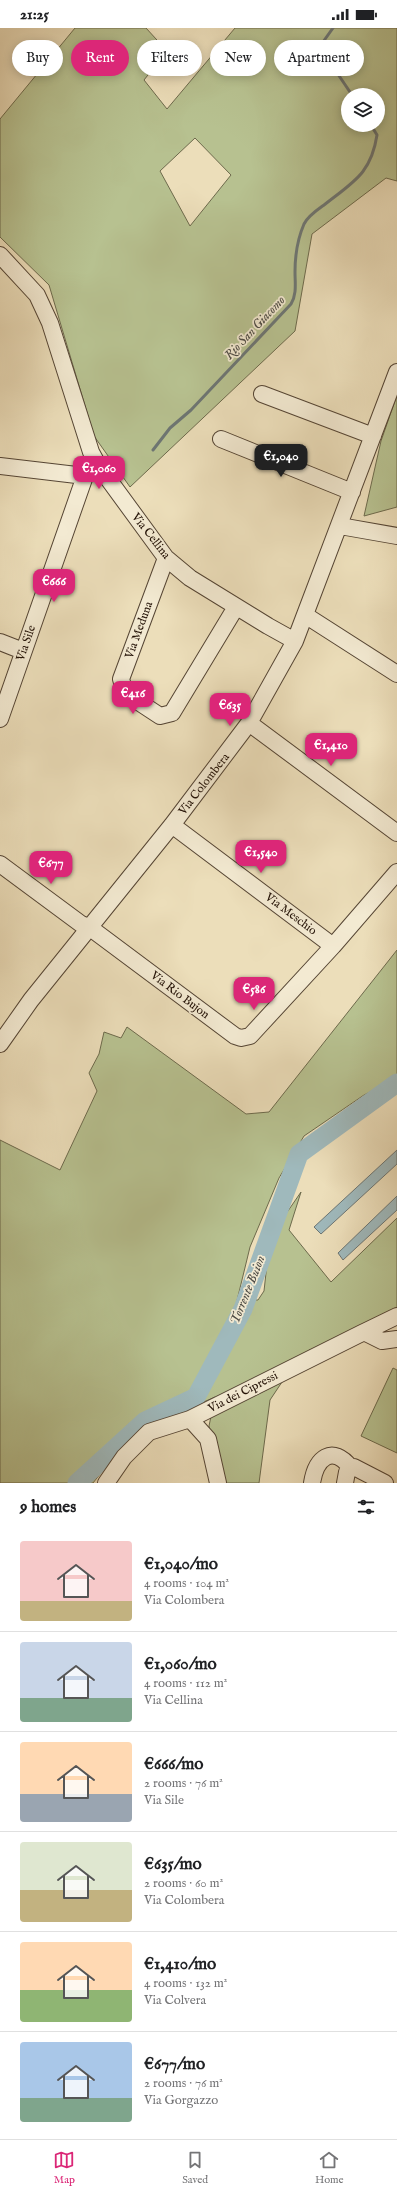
<!DOCTYPE html>
<meta charset="utf-8">
<style>
:root{--surface:#fff;--page:#f2f2f2;--text:#202124;--muted:#757577;--line:#e0e0e0;--accent:#db2777}
body{margin:0;font-family:"IM FELL English",serif;background:var(--page);color:var(--text);height:100vh;display:flex;flex-direction:column;font-size:15px;white-space:nowrap}
*{box-sizing:border-box;margin:0}
p{font-size:13px;color:var(--muted)}
.icon{flex:none;width:22px;height:22px;fill:none;stroke:currentColor;stroke-width:2;stroke-linecap:round;stroke-linejoin:round}
.map{position:relative;height:1455px;overflow:hidden}
.details{display:flex;flex-direction:column;background:var(--surface);flex:1}
.details>*{flex:none}
.guide{position:absolute;left:12px;top:12px;width:373px;height:36px;display:flex;gap:8px}
.buttons{position:absolute;left:341px;top:60px;display:grid;gap:8px}
.buttons a{display:grid;place-items:center;width:44px;height:44px;border-radius:50%;background:var(--surface);box-shadow:0 2px 10px #0003;font-size:20px}
.price{position:absolute;translate:-50% -34px;padding:0 9px;border-radius:8px;background:var(--accent);color:#fff;font-size:13px;line-height:26px;filter:drop-shadow(0 1px 2px #0008)}
.price::after{content:'';position:absolute;left:50%;top:24px;width:12px;height:9px;margin-left:-6px;background:inherit;clip-path:polygon(0 0,100% 0,50% 100%)}
.price.on{background:#222;color:#fff}
ul{padding:0;list-style:none}
li{display:flex;align-items:center;gap:12px;height:100px;padding:0 20px}
li+li{border-top:1px solid var(--line)}
li span{display:grid;place-items:center;flex:none;width:112px;height:80px;border-radius:4px;color:#555}
li>.icon{margin-inline-start:auto}
span .icon{width:48px;height:48px;fill:#fffc;stroke-width:1}
li b{font-size:17px}
h2{display:flex;justify-content:space-between;align-items:center;height:48px;padding:0 20px;font-size:17px}
.pill{padding:0 14px;border-radius:18px;background:var(--surface);box-shadow:0 2px 10px #0003;font-size:14px;line-height:36px}
.pill.on{background:var(--accent);color:#fff}
.status{display:flex;justify-content:space-between;align-items:center;height:28px;padding:0 20px;background:var(--surface);direction:ltr}
.status svg{height:11px;fill:currentColor}
.dock{display:flex;justify-content:space-around;align-items:center;height:56px;border-top:1px solid var(--line);background:var(--surface);font-size:11px;color:var(--muted)}
.dock a{display:grid;justify-items:center;gap:2px}
.dock .on{color:var(--accent)}
.map>svg:first-child{display:block}
.green{fill:#b7c190;stroke:#6d6a4c;fill-rule:evenodd}
.water{fill:#9fb9bc;stroke:#6d7674}
.lines{fill:none;stroke-linecap:round;stroke-linejoin:round}
.stream{stroke:#6d7674;stroke-width:3}
.river{stroke:#9fb9bc;stroke-width:19}
.minor-casing{stroke:#554534;stroke-width:18}
.minor{stroke:#f3ead2;stroke-width:16}
.labels{text-anchor:middle;dominant-baseline:central;stroke-width:3.5;stroke-linejoin:round;paint-order:stroke}
.street-label{font-size:12px;fill:#231207;stroke:#f3ead2}
.water-label{font-size:13px;font-style:italic;fill:#4e4c46;stroke:#f3ead2}
</style>
<div class="status"><b>21:25</b><svg viewBox="0 0 49 12"><path d="M0 12V9h3v3zM5 12V6h3v6zM10 12V3h3v9zM15 12V0h3v12zM26 1h20v11H26zM47 4h2v5h-2z"/></svg></div>
<div class="map">
<svg width="397" height="1455" viewBox="0 0 397 1455">
<rect width="100%" height="100%" fill="#ecdeba"/>
<filter id="stains"><feTurbulence type="fractalNoise" baseFrequency=".005" numOctaves="4"/><feColorMatrix values="0 0 0 0 .2 0 0 0 0 .09 0 0 0 0 .02 0 0 0 .5 -.17"/></filter>
<radialGradient id="worn" r=".72"><stop offset=".6" stop-color="#630" stop-opacity="0"/><stop offset="1" stop-color="#630" stop-opacity=".3"/></radialGradient>
<path class="green" d="M75,0H146L167,23L144,52L167,81L235,0H397V153L386,150L312,206L295,303L130,459L94,408L49,257L0,209V91ZM348,67H378V97H348ZM195,110L231,147L190,198L160,143Z
M397,367V479L364,488L381,413Z
M397,922V1051L364,1067L304,1108L279,1150L250,1219L232,1293V1316L243,1283L250,1272H258L264,1263L270,1209L301,1164L289,1202L331,1254L397,1190V1286L341,1318L309,1322L286,1348L270,1372L259,1455H221L209,1398L215,1369L142,1401L122,1418L93,1455H0V1112L60,1142L97,1063L89,1045L99,1026L104,1004L121,1010L127,999L246,1086L269,1084Z
M393,1340L397,1342V1425L361,1408Z"/>
<path class="water" d="M397,1122V1136L321,1206L314,1199Z
M397,1168V1182L343,1232L338,1225Z"/>
<g class="lines">
<path class="stream" d="M333,0L323,14V24L352,67
M153,422L170,400L191,382L291,276C297,266 295,255 295,244C295,228 298,210 304,196C308,188 317,182 324,177C353,154 371,146 377,107L371,97"/>
<path class="river" d="M77,1455L145,1393L196,1369L243,1281L299,1126L397,1055"/>
<defs>
<path id="minor" d="M0,227L37,267L50,295L91,424L98,437L166,530L190,550L268,598L295,613
M262,366L373,408
M221,411L352,464
M0,438L85,448L91,442
M340,498L397,508
M166,530L121,651L125,665L160,688L172,685L236,579
M305,587L397,646
M0,614L23,623
M0,691L85,448
M249,695L397,805
M172,797L333,918
M0,836L81,896L89,899L235,1008L241,1010L250,1008L333,918L397,844
M0,1016L31,972L172,797L249,695L295,613L397,344
M364,1304L397,1288
M190,1391L208,1411L218,1455
M106,1455L124,1429L149,1404L190,1391L364,1304L382,1313L397,1311
M312,1455C316,1430 332,1416 351,1440
M345,1455L347,1444L354,1439L385,1455"/>
</defs>
<use href="#minor" class="minor-casing"/>
<use href="#minor" class="minor"/>
</g>
<g class="labels">
<g class="street-label">
<text transform="translate(151 508) rotate(52)">Via Cellina</text>
<text transform="translate(139 602) rotate(-70)">Via Meduna</text>
<text transform="translate(26 615) rotate(-71)">Via Sile</text>
<text transform="translate(204 756) rotate(-52)">Via Colombera</text>
<text transform="translate(291 886) rotate(37)">Via Meschio</text>
<text transform="translate(180 967) rotate(37)">Via Rio Bujon</text>
<text transform="translate(243 1364) rotate(-27)">Via dei Cipressi</text>
</g>
<g class="water-label">
<text transform="translate(255 300) rotate(-47)">Rio San Giacomo</text>
<text transform="translate(248 1262) rotate(-68)">Torrente Buion</text>
</g>
</g>
<rect width="100%" height="100%" filter="url(#stains)"/>
<rect width="100%" height="100%" fill="url(#worn)"/>
</svg>
<div class="buttons">
<a><svg class="icon" aria-label="layers" viewBox="0 0 24 24"><path d="M12 4l9 5-9 5-9-5zM3 14l9 5 9-5"/></svg></a>
</div>
<b class="price on" style="left:281px;top:450px">€1,040</b>
<b class="price" style="left:99px;top:462px">€1,060</b>
<b class="price" style="left:54px;top:575px">€666</b>
<b class="price" style="left:133px;top:687px">€416</b>
<b class="price" style="left:230px;top:699px">€635</b>
<b class="price" style="left:331px;top:739px">€1,410</b>
<b class="price" style="left:261px;top:846px">€1,540</b>
<b class="price" style="left:51px;top:857px">€677</b>
<b class="price" style="left:254px;top:983px">€586</b>
<div class="guide">
<a class="pill">Buy</a>
<a class="pill on">Rent</a>
<a class="pill">Filters</a>
<a class="pill">New</a>
<a class="pill">Apartment</a>
</div>
</div>
<section class="details">
<h2>9 homes<svg class="icon" aria-label="filters" viewBox="0 0 24 24"><path d="M4 7h16M4 17h16"/><circle cx="9" cy="7" r="2"/><circle cx="15" cy="17" r="2"/></svg></h2>
<ul>
<li><span style="background:linear-gradient(#f6c9c9 75%,#c2b280 0)"><svg class="icon" aria-label="home" viewBox="0 0 24 24"><path d="M3 11l9-7 9 7M6 9v11h12V9"/></svg></span><div><b>€1,040/mo</b><p>4 rooms · 104 m²</p><p>Via Colombera</p></div></li>
<li><span style="background:linear-gradient(#c9d6e8 70%,#7fa58c 0)"><svg class="icon" aria-label="home" viewBox="0 0 24 24"><path d="M3 11l9-7 9 7M6 9v11h12V9"/></svg></span><div><b>€1,060/mo</b><p>4 rooms · 112 m²</p><p>Via Cellina</p></div></li>
<li><span style="background:linear-gradient(#ffd9b3 65%,#9aa5b1 0)"><svg class="icon" aria-label="home" viewBox="0 0 24 24"><path d="M3 11l9-7 9 7M6 9v11h12V9"/></svg></span><div><b>€666/mo</b><p>2 rooms · 76 m²</p><p>Via Sile</p></div></li>
<li><span style="background:linear-gradient(#dfe7d0 60%,#c2b280 0)"><svg class="icon" aria-label="home" viewBox="0 0 24 24"><path d="M3 11l9-7 9 7M6 9v11h12V9"/></svg></span><div><b>€635/mo</b><p>2 rooms · 60 m²</p><p>Via Colombera</p></div></li>
<li><span style="background:linear-gradient(#ffd9b3 60%,#8fb573 0)"><svg class="icon" aria-label="home" viewBox="0 0 24 24"><path d="M3 11l9-7 9 7M6 9v11h12V9"/></svg></span><div><b>€1,410/mo</b><p>4 rooms · 132 m²</p><p>Via Colvera</p></div></li>
<li><span style="background:linear-gradient(#a9c7e8 70%,#7fa58c 0)"><svg class="icon" aria-label="home" viewBox="0 0 24 24"><path d="M3 11l9-7 9 7M6 9v11h12V9"/></svg></span><div><b>€677/mo</b><p>2 rooms · 76 m²</p><p>Via Gorgazzo</p></div></li>
</ul>
</section>
<nav class="dock">
<a class="on"><svg class="icon" aria-label="map" viewBox="0 0 24 24"><path d="M3 6l6-2 6 2 6-2v14l-6 2-6-2-6 2zM9 4v14M15 6v14"/></svg>Map</a>
<a><svg class="icon" aria-label="saved" viewBox="0 0 24 24"><path d="M7 4h10v16l-5-4-5 4z"/></svg>Saved</a>
<a><svg class="icon" aria-label="home" viewBox="0 0 24 24"><path d="M3 11l9-7 9 7M6 9v11h12V9"/></svg>Home</a>
</nav>
